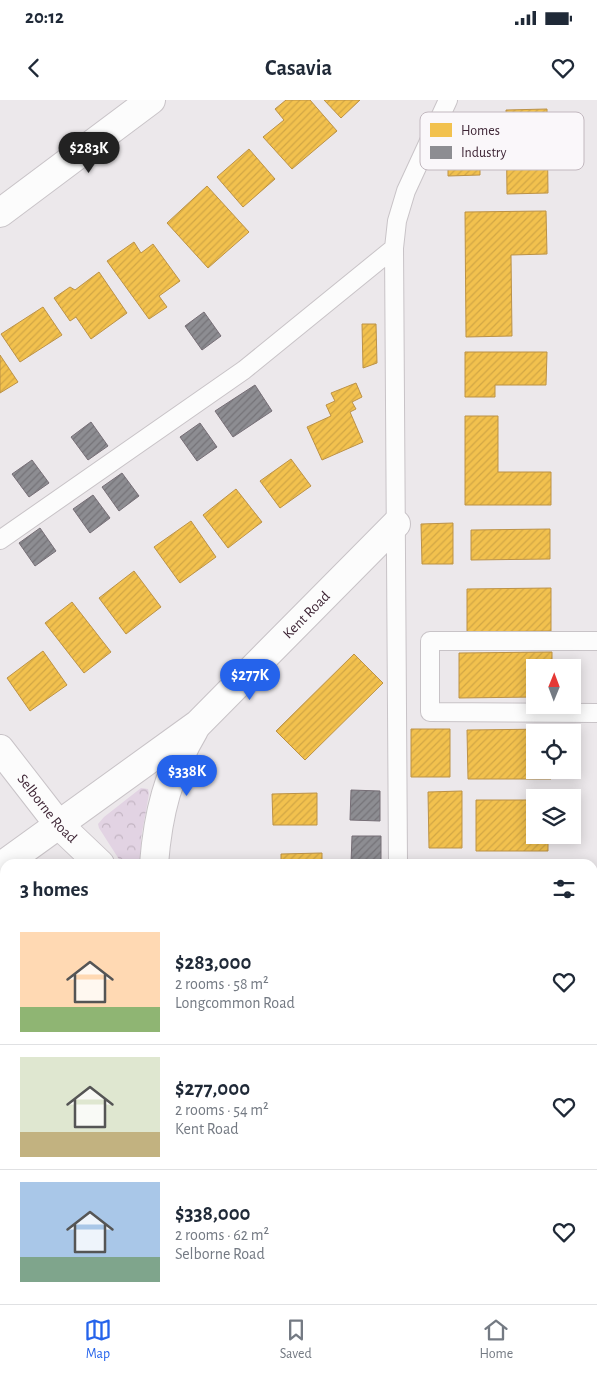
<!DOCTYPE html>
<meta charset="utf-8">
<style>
:root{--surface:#fff;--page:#f2f2f3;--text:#1f2937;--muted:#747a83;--line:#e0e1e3;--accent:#2563eb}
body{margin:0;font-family:"Alegreya Sans",sans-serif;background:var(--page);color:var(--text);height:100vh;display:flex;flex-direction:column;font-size:19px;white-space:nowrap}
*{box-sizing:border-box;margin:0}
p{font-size:16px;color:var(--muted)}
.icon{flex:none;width:28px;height:28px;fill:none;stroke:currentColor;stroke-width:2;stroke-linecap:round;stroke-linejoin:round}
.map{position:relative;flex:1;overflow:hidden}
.side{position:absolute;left:0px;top:759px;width:598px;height:446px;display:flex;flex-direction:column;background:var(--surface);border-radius:15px 15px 0 0;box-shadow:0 2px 12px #0003}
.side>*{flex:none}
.needle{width:32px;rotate:1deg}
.tools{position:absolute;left:526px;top:559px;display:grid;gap:10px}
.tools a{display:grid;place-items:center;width:55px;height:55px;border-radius:0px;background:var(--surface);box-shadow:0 2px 12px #0003;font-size:25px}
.price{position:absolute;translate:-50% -42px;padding:0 11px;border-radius:18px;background:var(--accent);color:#fff;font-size:16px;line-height:32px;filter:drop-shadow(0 1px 2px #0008)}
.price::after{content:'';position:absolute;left:50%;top:30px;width:15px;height:11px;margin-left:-8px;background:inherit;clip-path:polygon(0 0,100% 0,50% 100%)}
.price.on{background:#222;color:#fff}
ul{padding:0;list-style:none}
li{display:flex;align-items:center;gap:15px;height:125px;padding:0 20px}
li+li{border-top:1px solid var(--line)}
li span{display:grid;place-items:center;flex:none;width:140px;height:100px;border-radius:0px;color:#555}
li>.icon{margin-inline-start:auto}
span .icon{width:60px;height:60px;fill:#fffc;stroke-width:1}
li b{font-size:21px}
h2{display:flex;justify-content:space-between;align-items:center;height:60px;padding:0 20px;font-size:21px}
.status{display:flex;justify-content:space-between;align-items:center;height:35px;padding:0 25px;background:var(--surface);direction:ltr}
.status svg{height:14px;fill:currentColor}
header{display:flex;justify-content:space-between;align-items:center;height:65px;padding:0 20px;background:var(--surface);font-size:22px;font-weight:700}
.tabs{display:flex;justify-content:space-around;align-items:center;height:70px;border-top:1px solid var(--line);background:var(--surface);font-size:14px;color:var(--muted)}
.tabs a{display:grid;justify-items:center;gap:2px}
.tabs .on{color:var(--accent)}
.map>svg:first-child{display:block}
.park{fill:url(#park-crowns)}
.homes{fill:url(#homes-hatch);stroke:#bc9247}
.industry{fill:url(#industry-hatch);stroke:#766e76}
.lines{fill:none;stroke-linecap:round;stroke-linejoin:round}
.lane-casing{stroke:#c8c3c7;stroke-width:20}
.street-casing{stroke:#c8c3c7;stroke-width:30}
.secondary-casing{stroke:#c9c4c8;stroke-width:30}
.lane{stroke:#fcfcfc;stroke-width:18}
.street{stroke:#fcfcfc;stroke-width:28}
.secondary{stroke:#fcfcfc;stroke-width:28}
.labels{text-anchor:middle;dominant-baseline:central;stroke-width:5;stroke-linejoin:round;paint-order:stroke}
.street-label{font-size:15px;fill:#3f2636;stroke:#faf7fa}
.key{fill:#faf7fa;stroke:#c2b8bf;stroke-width:1}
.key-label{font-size:14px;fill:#3f2636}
</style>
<div class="status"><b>20:12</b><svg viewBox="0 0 49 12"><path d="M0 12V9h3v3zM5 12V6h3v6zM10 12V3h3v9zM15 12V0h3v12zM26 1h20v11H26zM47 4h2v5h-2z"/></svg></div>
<header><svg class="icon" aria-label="back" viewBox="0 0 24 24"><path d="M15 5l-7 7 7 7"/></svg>Casavia<svg class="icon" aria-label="heart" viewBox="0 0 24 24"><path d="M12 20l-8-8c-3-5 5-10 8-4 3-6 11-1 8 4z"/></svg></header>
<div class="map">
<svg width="597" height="1204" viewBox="0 0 597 1204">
<defs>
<pattern id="park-crowns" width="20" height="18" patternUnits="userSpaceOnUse" patternTransform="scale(1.25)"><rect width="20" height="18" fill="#e2d3e3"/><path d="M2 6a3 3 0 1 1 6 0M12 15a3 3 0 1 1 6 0" fill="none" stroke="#c3b5c3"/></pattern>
<pattern id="homes-hatch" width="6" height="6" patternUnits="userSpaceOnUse" patternTransform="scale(1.25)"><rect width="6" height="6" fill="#f2c14e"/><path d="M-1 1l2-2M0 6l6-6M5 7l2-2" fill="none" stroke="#d1a645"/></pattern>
<pattern id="industry-hatch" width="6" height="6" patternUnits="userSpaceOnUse" patternTransform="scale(1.25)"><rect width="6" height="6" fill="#8d8d92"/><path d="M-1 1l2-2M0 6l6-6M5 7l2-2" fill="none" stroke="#757378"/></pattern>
</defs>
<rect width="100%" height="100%" fill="#ece8eb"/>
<path class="park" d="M141,688L148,689L149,694L141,738L142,758L141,764H122L99,728L98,724L104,717Z"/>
<path class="homes" d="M286,0H310L337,31L292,69L263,37L284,20L275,9Z
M324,0H360L341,18Z
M547,9L548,93L507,94L506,10Z
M480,38V75L448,76V39Z
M249,49L275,79L243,107L217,77Z
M207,86L249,132L208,168L167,123Z
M546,111L547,154L511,155L512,236L466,237L465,112Z
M134,142L141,153L153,144L180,181L159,196L167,207L149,219L107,161Z
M99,172L127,213L91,239L76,217L70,221L54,198L70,187L75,190Z
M43,207L62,235L20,262L1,234Z
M362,224H376L377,263L363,268Z
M465,252H547L546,285H495V297H465Z
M0,255L18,282L0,293Z
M356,283L362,297L352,302L356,309L350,312L363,342L322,360L307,327L331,316L326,305L335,301L331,293Z
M465,316H498V372H551V405H465Z
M291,359L311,386L280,408L260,381Z
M236,389L262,422L228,448L203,415Z
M191,421L216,457L180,483L154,447Z
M453,423V464H422L421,424Z
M550,429V459L471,460V430Z
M134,471L161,507L126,534L99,498Z
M551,488V531L467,532V489Z
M72,502L111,552L84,573L45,523Z
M43,551L67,585L30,611L7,578Z
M552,552V568H535V597L459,598V553Z
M354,554L383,583L305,660L276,631Z
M411,629H450V677H411Z
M550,629V632H535V670H551V679H468L467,630Z
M462,691V748H429L428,692Z
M317,693V725H273L272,694Z
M476,700H535V735H548V751H476Z
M322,753V764H281V754Z
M0,888L5,895V918L0,922Z
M5,1070V1102L0,1103V1072Z"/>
<path class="industry" d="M204,212L221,236L202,250L185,226Z
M255,285L272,311L233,337L215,311Z
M91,322L108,346L88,360L71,337Z
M200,323L217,347L197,361L180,337Z
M32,360L49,383L29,397L12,374Z
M122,373L139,396L119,411L102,387Z
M93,395L110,418L90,433L73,409Z
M40,428L56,451L35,466L19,443Z
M351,690L380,691V721L350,720Z
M352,736H381V764H351Z
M5,1003V1038L0,1031V1007Z"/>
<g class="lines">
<defs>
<path id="lane" d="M0,440L244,270L394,148
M597,541H430V612L597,613
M398,764L394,148L397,121L406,91L448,0
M401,1200V1204"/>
<g id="street">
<path id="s1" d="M0,649L59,725L100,764"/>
<path d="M154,764C158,713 168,674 194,630"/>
<path id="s2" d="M0,767L198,624L396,424"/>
<path d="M592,1169H597"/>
<path d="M0,1177H5"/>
<path d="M168,1200V1204"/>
</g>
<path id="secondary" d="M0,113L151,0"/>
</defs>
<use href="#lane" class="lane-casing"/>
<use href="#street" class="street-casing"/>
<use href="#secondary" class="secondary-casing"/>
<use href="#lane" class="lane"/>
<use href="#street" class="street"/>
<use href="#secondary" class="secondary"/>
</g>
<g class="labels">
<g class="street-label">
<text stroke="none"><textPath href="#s2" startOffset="398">Kent Road</textPath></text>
<text stroke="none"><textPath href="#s1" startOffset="76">Selborne Road</textPath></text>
</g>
</g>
<rect x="420" y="12" width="164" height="58" rx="8" class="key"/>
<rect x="430" y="23" width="22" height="14" fill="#f2c14e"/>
<rect x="430" y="46" width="22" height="13" fill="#8d8d92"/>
<g class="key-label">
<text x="461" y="35">Homes</text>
<text x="461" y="57">Industry</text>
</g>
</svg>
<div class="tools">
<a><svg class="needle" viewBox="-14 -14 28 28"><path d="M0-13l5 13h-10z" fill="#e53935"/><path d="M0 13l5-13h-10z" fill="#747a83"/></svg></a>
<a><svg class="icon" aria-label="locate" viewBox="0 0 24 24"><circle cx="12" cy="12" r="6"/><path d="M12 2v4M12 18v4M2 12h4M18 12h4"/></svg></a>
<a><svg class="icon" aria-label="layers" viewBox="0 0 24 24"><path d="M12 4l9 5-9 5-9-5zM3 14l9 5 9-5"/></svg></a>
</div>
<b class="price on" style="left:89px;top:74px">$283K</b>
<b class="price" style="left:250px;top:601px">$277K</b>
<b class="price" style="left:187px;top:697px">$338K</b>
<section class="side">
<h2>3 homes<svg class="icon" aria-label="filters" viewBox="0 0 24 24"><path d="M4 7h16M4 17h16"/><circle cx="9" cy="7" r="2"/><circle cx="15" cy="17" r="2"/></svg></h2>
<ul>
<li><span style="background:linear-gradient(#ffd9b3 75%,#8fb573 0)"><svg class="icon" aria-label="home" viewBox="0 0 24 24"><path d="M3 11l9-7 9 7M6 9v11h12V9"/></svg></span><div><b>$283,000</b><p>2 rooms · 58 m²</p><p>Longcommon Road</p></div><svg class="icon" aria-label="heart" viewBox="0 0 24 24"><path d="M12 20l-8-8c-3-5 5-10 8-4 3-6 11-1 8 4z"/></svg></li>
<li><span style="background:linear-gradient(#dfe7d0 75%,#c2b280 0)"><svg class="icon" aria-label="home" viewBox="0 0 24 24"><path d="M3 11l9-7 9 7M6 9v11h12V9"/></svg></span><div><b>$277,000</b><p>2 rooms · 54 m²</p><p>Kent Road</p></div><svg class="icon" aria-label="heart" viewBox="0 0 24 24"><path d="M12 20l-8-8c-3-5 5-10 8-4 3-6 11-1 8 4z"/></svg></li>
<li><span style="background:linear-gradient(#a9c7e8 75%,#7fa58c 0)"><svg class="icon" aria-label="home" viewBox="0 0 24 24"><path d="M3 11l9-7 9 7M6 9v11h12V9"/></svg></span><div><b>$338,000</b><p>2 rooms · 62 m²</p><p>Selborne Road</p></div><svg class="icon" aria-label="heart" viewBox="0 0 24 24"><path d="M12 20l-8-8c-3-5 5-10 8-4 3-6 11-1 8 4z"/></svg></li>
</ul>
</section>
</div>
<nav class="tabs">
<a class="on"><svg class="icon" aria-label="map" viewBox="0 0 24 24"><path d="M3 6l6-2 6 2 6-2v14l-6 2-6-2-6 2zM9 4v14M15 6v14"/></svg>Map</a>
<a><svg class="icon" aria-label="saved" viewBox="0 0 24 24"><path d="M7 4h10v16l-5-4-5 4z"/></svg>Saved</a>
<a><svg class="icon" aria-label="home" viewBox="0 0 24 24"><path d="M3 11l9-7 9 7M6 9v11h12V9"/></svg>Home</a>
</nav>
